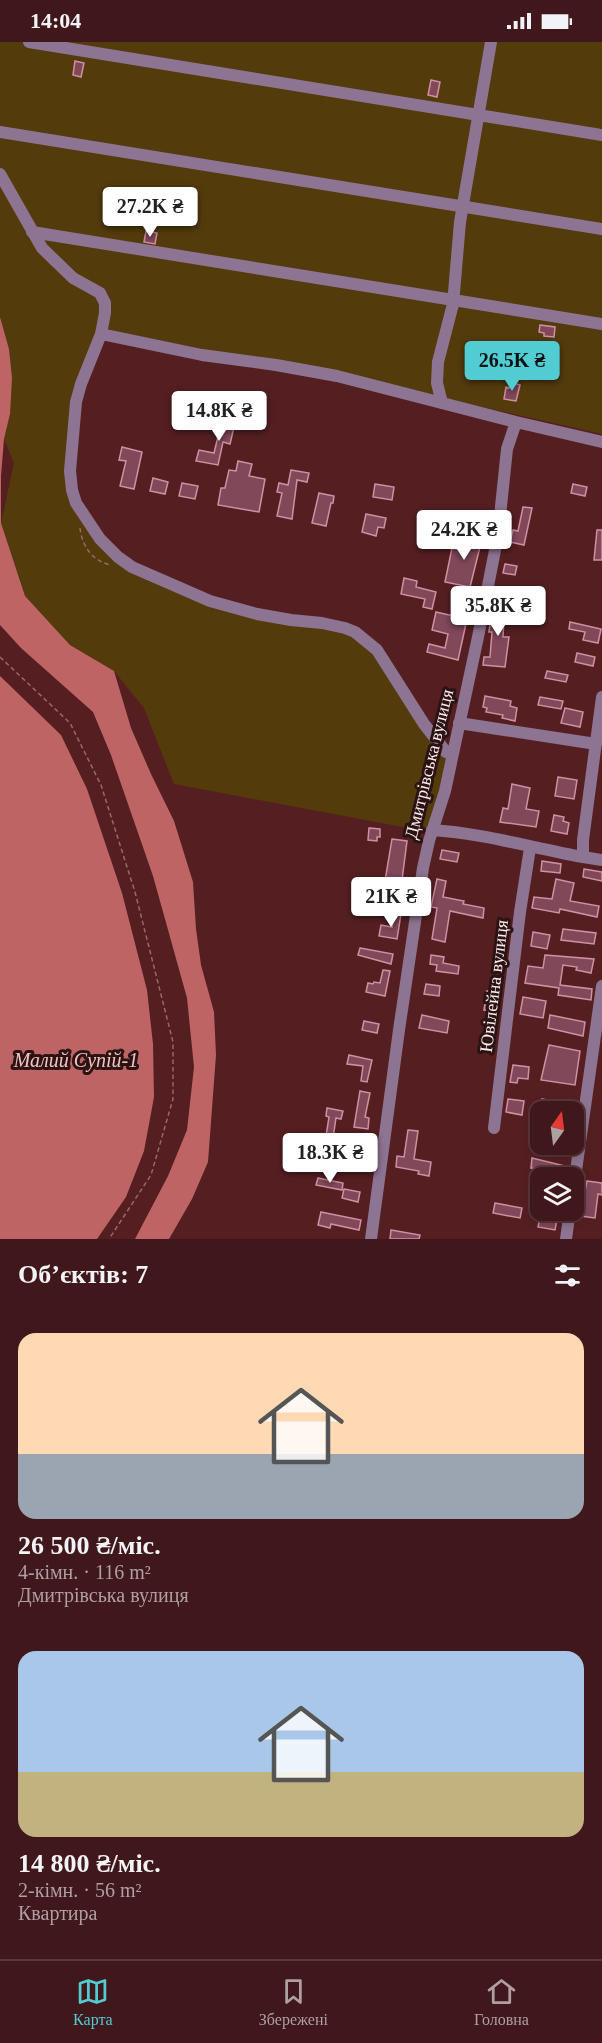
<!DOCTYPE html>
<html lang="uk">
<meta charset="utf-8">
<style>
:root{--surface:#40171a;--page:#472023;--text:#f1f3f6;--muted:#ae9fa2;--line:#593639;--accent:#51ccd3}
body{margin:0;font-family:"Times New Roman",serif;background:var(--page);color:var(--text);height:100vh;display:flex;flex-direction:column;font-size:22px;white-space:nowrap}
*{box-sizing:border-box;margin:0}
p{font-size:20px;color:var(--muted)}
.icon{flex:none;width:33px;height:33px;fill:none;stroke:currentColor;stroke-width:2;stroke-linecap:round;stroke-linejoin:round}
.map{position:relative;height:1197px;overflow:hidden}
.details{display:flex;flex-direction:column;background:var(--surface);flex:1}
.details>*{flex:none}
.needle{width:39px;rotate:14deg}
.controls{position:absolute;left:530px;top:1059px;display:grid;gap:12px}
.controls a{display:grid;place-items:center;width:54px;height:54px;border-radius:12px;background:var(--surface);box-shadow:0 3px 9px #0003,0 0 0 2px var(--line);font-size:30px}
.price{position:absolute;translate:-50% -51px;padding:0 14px;border-radius:6px;background:#fff;color:#222;font-size:20px;line-height:39px;filter:drop-shadow(0 2px 3px #0008)}
.price::after{content:'';position:absolute;left:50%;top:36px;width:18px;height:14px;margin-left:-9px;background:inherit;clip-path:polygon(0 0,100% 0,50% 100%)}
.price.selected{background:var(--accent);color:#111}
ul{padding:0;list-style:none}
li{display:grid;align-content:center;gap:12px;height:318px;padding:0 18px}
li span{display:grid;place-items:center;height:186px;border-radius:18px;color:#555}
li>.icon{margin-inline-start:auto}
span .icon{width:108px;height:108px;fill:#fffc;stroke-width:1}
li b{font-size:26px}
h2{display:flex;justify-content:space-between;align-items:center;height:72px;padding:0 18px;font-size:26px}
.status{display:flex;justify-content:space-between;align-items:center;height:42px;padding:0 30px;background:var(--surface);direction:ltr}
.status svg{height:16px;fill:currentColor}
.menu{display:flex;justify-content:space-around;align-items:center;height:84px;border-top:2px solid var(--line);background:var(--surface);font-size:16px;color:var(--muted)}
.menu a{display:grid;justify-items:center;gap:3px}
.menu .selected{color:var(--accent)}
.map>svg:first-child{display:block}
.green{fill:#533b0c}
.water{fill:#be6465}
.building{fill:#81485a;stroke:#d090a3;stroke-width:1.5}
.lines{fill:none;stroke-linecap:round;stroke-linejoin:round}
.path{stroke:#926b6c;stroke-width:1.5;stroke-dasharray:4.5 3;stroke-linecap:butt}
.minor{stroke:#8d7492;stroke-width:12}
.labels{text-anchor:middle;dominant-baseline:central;stroke-width:6;stroke-linejoin:round;paint-order:stroke}
.street-label{font-size:18px;fill:#fdeeed;stroke:#2b1313}
.water-label{font-size:20px;font-style:italic;fill:#f4c2c0;stroke:#2b1313}
</style>
<div class="status"><b>14:04</b><svg viewBox="0 0 49 12"><path d="M0 12V9h3v3zM5 12V6h3v6zM10 12V3h3v9zM15 12V0h3v12zM26 1h20v11H26zM47 4h2v5h-2z"/></svg></div>
<div class="map">
<svg width="602" height="1197" viewBox="0 0 602 1197">
<rect width="100%" height="100%" fill="#551f22"/>
<path class="green" d="M0,0H602V392L429,353L107,288L83,328L73,461L108,512L193,556L346,589L371,606L448,716L429,790L174,742L144,666L114,629L70,603L25,554L1,481L14,421L4,397L10,372L9,307L0,275Z"/>
<path class="water" d="M0,275L9,307L12,336L10,372L4,397L1,434V481L25,554L70,603L114,629L131,686L151,732L174,779L193,840L196,887L201,923L214,970L216,1013L208,1120L192,1157L169,1197H135L168,1134L187,1088L194,1025L187,956L153,834L111,713L93,670L21,606L0,583Z
M0,634L61,693L87,747L122,851L147,948L153,1002L154,1055L144,1109L126,1155L97,1197H0Z"/>
<path class="building" d="M75,19L84,21L81,35L73,33Z
M431,38L440,40L437,55L428,53Z
M146,189L157,191L155,202L144,200Z
M540,283L555,285L554,295L544,294V291L539,290Z
M510,340L520,343L516,359L504,357L506,345L509,346Z
M223,374L236,377L230,402L223,400L218,423L196,419L199,408L214,411Z
M122,405L142,410L134,447L120,444L126,419L119,418Z
M238,419L252,422L249,434L265,437L259,470L218,463L221,446H225L229,428L236,429Z
M291,428L309,431L307,440L297,438L292,477L277,474L282,451L277,450L279,441L288,443Z
M153,436L168,440L165,452L150,449Z
M182,441L198,444L195,457L179,454Z
M375,442L394,445L392,458L373,455Z
M573,442L587,445L585,454L571,451Z
M319,451L334,454L333,461H331L326,484L312,481Z
M523,465L532,466L524,503L510,500L513,488L518,489Z
M366,472L386,476L384,486L378,485L376,494L362,490Z
M597,488H602V518H594Z
M469,490L478,492L477,496L482,497L470,545L445,540L452,506L460,508L463,493L468,494Z
M505,522L517,524L515,533L503,531Z
M404,536L417,539L416,545L436,550L432,567L423,565L425,557L401,552Z
M494,561L511,562L509,576H504L503,595H509L505,625L483,623L484,615H490L492,590H489L490,582H492Z
M436,570L467,577L458,618L427,610L429,602L445,606L448,592L432,588Z
M570,580L601,587L598,601L583,598L585,590L569,587Z
M577,611L595,615L593,624L575,620Z
M547,629L568,633L566,640L545,636Z
M485,654L511,659L510,664L517,666L515,679L502,676L503,673L486,670L487,666L483,665Z
M540,655L563,659L561,667L538,663Z
M565,666L583,670L580,685L561,681Z
M558,735L577,738L574,757L555,754Z
M512,742L530,746L526,767L539,769L536,785L500,780L503,766L508,767Z
M554,773L564,775L563,779L569,781L567,792L551,789Z
M369,786L380,787V795H377V799L368,798Z
M392,797L407,799L401,846L404,847L401,866L372,860L373,853L388,854L391,840L385,839Z
M442,808L459,811L457,820L440,817Z
M542,819L561,822L560,831L541,829Z
M584,827L602,830V839L583,835Z
M437,837L446,839L443,855L464,859L463,862L484,866L483,876L450,869L445,900L432,897L437,866L431,865Z
M556,837L574,841L570,859L599,864L597,875L560,867L559,871L532,866L534,855L552,857Z
M394,871L401,872L397,897L379,894L381,883L392,885Z
M563,887L596,891L594,902L561,898Z
M533,890L550,893L547,907L531,904Z
M360,906L393,912L391,922L358,913Z
M431,913L444,915L443,921L459,924L458,932L436,929L437,923L430,922Z
M545,913L594,917L591,931L576,928L577,925L563,923L560,943L592,947L591,958L558,953L559,946L525,941L528,924L543,926Z
M383,928L390,929L385,954L366,950L368,941L373,942L374,940L380,941Z
M426,942L440,944L439,954L424,952Z
M487,949L498,951L495,969L484,968Z
M523,955L546,959L543,976L520,972Z
M422,973L449,979L447,991L419,986Z
M550,973L585,980L583,994L548,986Z
M364,979L379,982L377,991L362,988Z
M549,1003L580,1009L575,1043L541,1038Z
M349,1013L372,1018L367,1040L361,1039L363,1024L347,1022Z
M513,1023L529,1025L528,1037L518,1036L517,1041L510,1040Z
M360,1049L370,1051L365,1075L369,1076L368,1087L354,1085Z
M508,1057L524,1059L522,1073L506,1070Z
M542,1057L574,1063L573,1070H540Z
M327,1066L343,1069L341,1077L336,1076L333,1096L326,1094L329,1075L326,1074Z
M408,1088L418,1089L414,1117L431,1120L429,1134L418,1132L419,1129L396,1125L397,1114L404,1115Z
M327,1101L365,1105L364,1117L334,1112V1115H327Z
M532,1116L565,1124L563,1134L547,1132V1128L531,1126Z
M318,1136L343,1141L342,1148L316,1143Z
M587,1139L602,1141V1153L598,1152L595,1176L580,1174Z
M344,1147L360,1150L358,1160L342,1156Z
M495,1161L522,1166L520,1176L493,1171Z
M321,1170L361,1178L359,1188L331,1182L330,1186L318,1183Z
M540,1175L557,1178L555,1188L538,1185Z
M391,1188L420,1193L419,1197H390Z"/>
<g class="lines">
<path class="path" d="M80,486C82,504 92,519 111,523
M0,615L70,681L101,743L135,850L173,1000V1057L151,1133L109,1197"/>
<path class="minor" d="M29,0L602,93
M0,90L602,187
M0,132L42,206L73,236L100,251L105,261V271L101,292L81,342L76,360L70,429L72,448L76,461L100,497L118,515L132,525L210,559L257,572L291,578L322,581L345,586L355,590L377,608L424,682L446,710L452,713
M32,190L602,282
M101,292L202,313L276,323L337,334L516,380
M442,361L437,341L438,320L453,262L460,180L491,0
M602,655L583,798V815L602,818
M459,681L596,702
M432,788C482,791 533,806 583,815
M494,1086L520,870L530,806
M573,1150L602,944
M371,1197L399,988L423,826L429,799L445,749L478,595L498,493L507,407L516,380L602,400
M566,1197L570,1168"/>
</g>
<g class="labels">
<g class="street-label">
<text transform="translate(429 722) rotate(-76)">Дмитрівська вулиця</text>
<text transform="translate(494 944) rotate(-83)">Ювілейна вулиця</text>
</g>
<g class="water-label">
<text x="76" y="1018">Малий Супій-1</text>
</g>
</g>
</svg>
<div class="controls">
<a><svg class="needle" viewBox="-14 -14 28 28"><path d="M0-13l5 13h-10z" fill="#e53935"/><path d="M0 13l5-13h-10z" fill="#ae9fa2"/></svg></a>
<a><svg class="icon" aria-label="layers" viewBox="0 0 24 24"><path d="M12 4l9 5-9 5-9-5zM3 14l9 5 9-5"/></svg></a>
</div>
<b class="price" style="left:150px;top:196px">27.2K ₴</b>
<b class="price selected" style="left:512px;top:350px">26.5K ₴</b>
<b class="price" style="left:219px;top:400px">14.8K ₴</b>
<b class="price" style="left:464px;top:519px">24.2K ₴</b>
<b class="price" style="left:498px;top:595px">35.8K ₴</b>
<b class="price" style="left:391px;top:886px">21K ₴</b>
<b class="price" style="left:330px;top:1142px">18.3K ₴</b>
</div>
<section class="details">
<h2>Об’єктів: 7<svg class="icon" aria-label="filters" viewBox="0 0 24 24"><path d="M4 7h16M4 17h16"/><circle cx="9" cy="7" r="2"/><circle cx="15" cy="17" r="2"/></svg></h2>
<ul>
<li><span style="background:linear-gradient(#ffd9b3 65%,#9aa5b1 0)"><svg class="icon" aria-label="home" viewBox="0 0 24 24"><path d="M3 11l9-7 9 7M6 9v11h12V9"/></svg></span><div><b>26 500 ₴/міс.</b><p>4-кімн. · 116 m²</p><p>Дмитрівська вулиця</p></div></li>
<li><span style="background:linear-gradient(#a9c7e8 65%,#c2b280 0)"><svg class="icon" aria-label="home" viewBox="0 0 24 24"><path d="M3 11l9-7 9 7M6 9v11h12V9"/></svg></span><div><b>14 800 ₴/міс.</b><p>2-кімн. · 56 m²</p><p>Квартира</p></div></li>
</ul>
</section>
<nav class="menu">
<a class="selected"><svg class="icon" aria-label="map" viewBox="0 0 24 24"><path d="M3 6l6-2 6 2 6-2v14l-6 2-6-2-6 2zM9 4v14M15 6v14"/></svg>Карта</a>
<a><svg class="icon" aria-label="saved" viewBox="0 0 24 24"><path d="M7 4h10v16l-5-4-5 4z"/></svg>Збережені</a>
<a><svg class="icon" aria-label="home" viewBox="0 0 24 24"><path d="M3 11l9-7 9 7M6 9v11h12V9"/></svg>Головна</a>
</nav>
